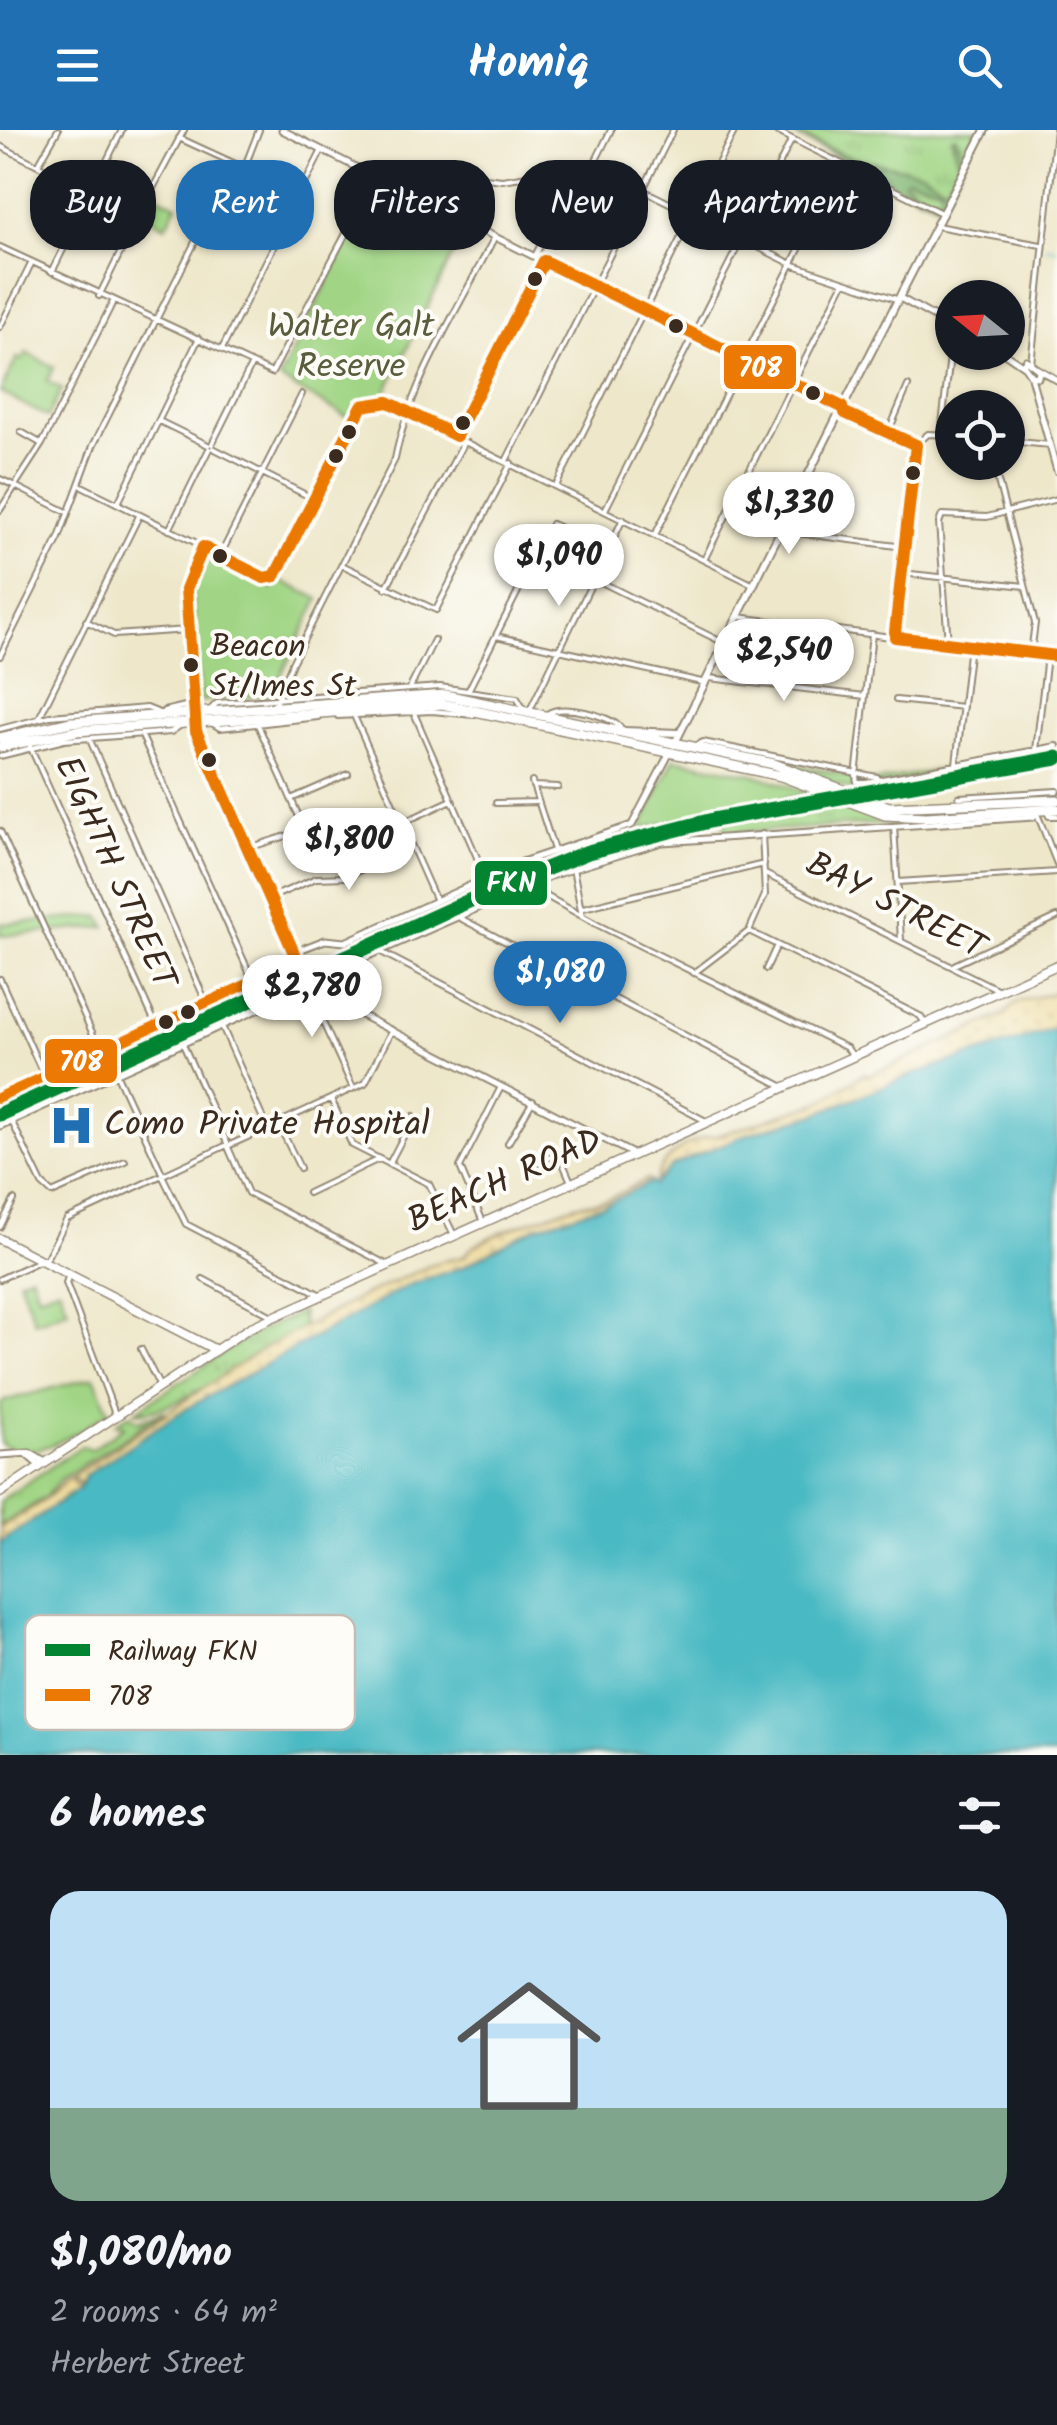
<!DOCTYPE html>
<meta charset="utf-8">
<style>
:root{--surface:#171b24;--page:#242831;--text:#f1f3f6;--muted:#9ea1a6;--line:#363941;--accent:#1f6fb2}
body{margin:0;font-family:Kalam,sans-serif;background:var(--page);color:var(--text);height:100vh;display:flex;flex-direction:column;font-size:38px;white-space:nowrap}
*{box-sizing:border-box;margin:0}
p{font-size:32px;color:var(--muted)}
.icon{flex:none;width:55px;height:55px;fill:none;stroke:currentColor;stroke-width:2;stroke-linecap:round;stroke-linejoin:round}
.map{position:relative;height:1625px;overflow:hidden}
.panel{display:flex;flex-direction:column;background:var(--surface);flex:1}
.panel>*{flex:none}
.hud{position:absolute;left:30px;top:30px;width:998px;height:90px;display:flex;gap:20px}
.needle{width:65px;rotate:288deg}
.fabs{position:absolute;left:935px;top:150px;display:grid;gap:20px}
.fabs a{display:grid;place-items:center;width:90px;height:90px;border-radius:50%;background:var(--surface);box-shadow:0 2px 8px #0004;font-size:50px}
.price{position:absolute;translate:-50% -85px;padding:0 22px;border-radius:35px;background:#fff;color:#222;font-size:32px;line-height:65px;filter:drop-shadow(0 2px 5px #0008)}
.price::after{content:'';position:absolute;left:50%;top:60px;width:30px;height:22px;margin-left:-15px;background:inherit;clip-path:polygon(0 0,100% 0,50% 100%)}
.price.on{background:var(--accent);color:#fff}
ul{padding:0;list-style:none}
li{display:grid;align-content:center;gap:20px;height:530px;padding:0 50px}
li+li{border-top:2px solid var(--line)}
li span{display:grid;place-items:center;height:310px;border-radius:30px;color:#555}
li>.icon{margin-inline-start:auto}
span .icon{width:180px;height:180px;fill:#fffc;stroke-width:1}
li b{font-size:42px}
h2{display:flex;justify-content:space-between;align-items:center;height:120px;padding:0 50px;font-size:42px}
.chip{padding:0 35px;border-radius:40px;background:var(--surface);box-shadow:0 2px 8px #0004;font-size:35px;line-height:90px}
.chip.on{background:var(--accent);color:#fff}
header{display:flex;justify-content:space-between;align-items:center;height:130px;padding:0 50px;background:var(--accent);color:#fff;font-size:45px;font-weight:700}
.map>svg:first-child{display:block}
.grass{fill:url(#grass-tufts);stroke:#6e8052;stroke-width:2.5}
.forest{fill:url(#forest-crowns);stroke:#5e7048;stroke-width:2.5}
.sand{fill:url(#sand-dots);stroke:#94825e;stroke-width:2.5}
.green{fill:#a1d585;stroke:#6e8052;stroke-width:2.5}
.water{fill:#4ab9c3;stroke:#427270;stroke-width:2.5}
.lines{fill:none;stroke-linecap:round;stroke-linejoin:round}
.stream{stroke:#4ab9c3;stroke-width:2.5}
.minor-casing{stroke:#948874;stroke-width:8}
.tertiary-casing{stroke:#948874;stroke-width:9}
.secondary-casing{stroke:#948874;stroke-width:10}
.primary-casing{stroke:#948874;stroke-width:11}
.trunk-casing{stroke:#948874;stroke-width:12}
.minor{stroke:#fff;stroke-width:4}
.tertiary{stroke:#fff;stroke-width:5}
.secondary{stroke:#fff;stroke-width:6}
.primary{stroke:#fff;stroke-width:8}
.trunk{stroke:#fff;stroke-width:9}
.bus-1-casing{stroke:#fdfcf7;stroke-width:20}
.bus-1{stroke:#eb7903;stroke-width:12}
.rail-1-casing{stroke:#fdfcf7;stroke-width:22}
.rail-1{stroke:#028430;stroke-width:15}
.bus-dot{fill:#3b2a1e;stroke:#fdfcf7;stroke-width:4}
.labels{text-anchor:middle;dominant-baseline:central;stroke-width:8;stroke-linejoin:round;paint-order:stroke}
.bus-label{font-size:32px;fill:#3b2a1e;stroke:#fdfcf7;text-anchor:start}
.park-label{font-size:35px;fill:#5a5d3d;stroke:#fdfcf7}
.street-label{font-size:35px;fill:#3b2a1e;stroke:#fdfcf7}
.poi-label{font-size:35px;fill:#3b2a1e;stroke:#fdfcf7;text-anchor:start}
.key{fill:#fdfcf7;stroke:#c3bdb6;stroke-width:2.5}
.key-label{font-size:28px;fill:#3b2a1e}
.line-badge{stroke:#fdfcf7;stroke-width:4}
.badge-label{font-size:28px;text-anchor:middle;font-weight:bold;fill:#fff}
</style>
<header><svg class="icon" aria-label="menu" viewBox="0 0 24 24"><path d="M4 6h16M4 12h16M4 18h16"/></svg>Homiq<svg class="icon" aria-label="search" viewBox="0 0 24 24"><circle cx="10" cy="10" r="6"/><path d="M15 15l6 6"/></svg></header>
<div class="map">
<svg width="1057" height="1625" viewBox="0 0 1057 1625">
<defs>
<pattern id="grass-tufts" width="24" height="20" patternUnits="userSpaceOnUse" patternTransform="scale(2.5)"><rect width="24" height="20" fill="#a1d585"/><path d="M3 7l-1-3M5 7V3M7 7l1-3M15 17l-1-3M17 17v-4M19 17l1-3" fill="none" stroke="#8cb772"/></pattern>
<pattern id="forest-crowns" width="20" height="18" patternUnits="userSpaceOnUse" patternTransform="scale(2.5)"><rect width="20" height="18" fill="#80b672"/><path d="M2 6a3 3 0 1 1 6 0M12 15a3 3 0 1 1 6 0" fill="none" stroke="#6a945d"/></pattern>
<pattern id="sand-dots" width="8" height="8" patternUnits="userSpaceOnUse" patternTransform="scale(2.5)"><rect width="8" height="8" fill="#eeda9e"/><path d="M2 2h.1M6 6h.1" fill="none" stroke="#cdbb88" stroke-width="1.8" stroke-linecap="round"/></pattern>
</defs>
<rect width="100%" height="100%" fill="#fdfcf7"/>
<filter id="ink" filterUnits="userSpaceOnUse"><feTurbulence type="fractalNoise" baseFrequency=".01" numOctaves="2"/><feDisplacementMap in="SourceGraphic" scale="20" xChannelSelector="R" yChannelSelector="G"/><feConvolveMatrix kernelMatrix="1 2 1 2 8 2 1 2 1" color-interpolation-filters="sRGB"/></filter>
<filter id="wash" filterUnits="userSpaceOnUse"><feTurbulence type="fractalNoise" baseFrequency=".0048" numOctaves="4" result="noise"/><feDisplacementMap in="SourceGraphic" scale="40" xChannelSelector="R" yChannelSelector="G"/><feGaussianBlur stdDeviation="2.25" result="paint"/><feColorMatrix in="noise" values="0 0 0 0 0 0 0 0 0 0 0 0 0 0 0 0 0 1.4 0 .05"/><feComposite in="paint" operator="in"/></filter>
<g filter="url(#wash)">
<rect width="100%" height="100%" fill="#eee7ca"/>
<path class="grass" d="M784,0H978L941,76Z
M1017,626L1018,631L854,661L773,630L851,646L863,654Z
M832,671L866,684L914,692L724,703V690Z
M100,786L106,797L0,806V794Z
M301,1182L303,1197C256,1221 176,1286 134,1282L253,1204Z
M165,1281L61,1349L44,1368L0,1396V1371L82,1316L90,1320L124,1297L115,1294L129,1285L139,1291Z"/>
<path class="forest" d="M784,0L849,27L922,42L945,57L960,33L951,8L955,6L966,24L941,76L912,64L915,59L927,68H940L941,57L907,48L904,51L912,56L908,62Z"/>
<path class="sand" d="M1057,862V898L917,943L816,984L747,1004L677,1034L656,1051C659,1028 695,1005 716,1006L818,973L865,943L868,946L894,935L1005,884L1016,872Z
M648,1049L651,1052L606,1074L536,1097L462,1137L409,1155L182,1281L85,1346L82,1355L72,1346L262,1219L364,1165L438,1132L463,1127L473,1116L504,1101L575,1075L606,1070Z
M69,1348L80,1358L0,1413V1398L43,1371Z"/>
<path class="green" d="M377,53L466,98L383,268L361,273L351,289L279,249Z
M145,60L177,75L166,96L137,82L122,110L101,100L117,69L135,78Z
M26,223L54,237L47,251L62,259L48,287L0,262L17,228L23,230Z
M209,426L273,458L278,449L319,469L271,565L200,571L191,456Z
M674,629L753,644L810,663L640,699Z
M31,1144L38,1165L59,1157L68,1180L35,1192L19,1149Z
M94,1247L109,1282C79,1301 37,1334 1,1314L0,1276L4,1271Z"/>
<path class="water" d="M1057,898V1625H0V1413L80,1358L84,1346L182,1281L409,1155L462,1137L536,1097L606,1074L651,1052L654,1055L672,1036L747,1004L816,984L917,943Z"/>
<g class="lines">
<path class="stream" d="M1047,117L1057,119"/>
</g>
</g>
<g filter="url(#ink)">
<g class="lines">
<defs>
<path id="minor" d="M774,0L943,84
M179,8L242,37
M0,16L91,62
M38,35L58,0
M105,35L153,58L184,0
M643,60L794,135L899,170
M448,83L469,46L502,50L573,39
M937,96L1041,115
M0,117L272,243L376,47
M535,126L573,50V39L594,34L611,0
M52,142L122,0
M99,166L137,89
M0,197L31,134
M222,219L322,20
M1031,234L1056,0
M989,278L992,274L995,278
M845,283L916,315
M159,291L208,315
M21,302L42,314
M888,303L908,256
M941,303L952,209
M456,306L544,132
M1008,311L1050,315
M212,314L252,234
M916,315L928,304L952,305
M213,318L314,369
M506,331L673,0
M993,332L1035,493L1031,523
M0,349L13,355
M16,354L42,314L113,172
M80,355L271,450L357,281L369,272L382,271L752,454
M556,356L735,0
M17,357L67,382
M118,373L199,208
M0,380L14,358
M605,380L792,9
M169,400L209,319
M782,401L904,417
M655,405L842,34
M220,426L302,264
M704,430L844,152
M342,435L436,480L511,333
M901,443L1025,456
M595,449L726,514
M386,458L464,312
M739,487L891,507
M86,491L114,505L188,500
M892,502L916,315
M892,502L896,503L895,507L890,506Z
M496,506L706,553
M895,507L1057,526
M948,513L939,393L942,385L987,387L1057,369
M0,526L59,408L93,316L201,100L229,77L259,0
M709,548L865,566
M410,558L434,510
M468,561L552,394L609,419
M896,570L963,577
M275,575L292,533L395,329C410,251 460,177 495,106
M530,580L623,389
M164,581L194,574
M209,581L217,573L440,557L517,568L523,578
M195,582L186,459L203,417
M414,583L486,748
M547,584C562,573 609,585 621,598
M338,586L432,581L473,585
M39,588L139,386
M355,588L436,771
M210,592L220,598L318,587
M258,595L305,700
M0,599L50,586L147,578L157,582
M141,604L254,853
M89,608L207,874
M29,614L157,897
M697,615L703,612L877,647
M1036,620L1047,526
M0,626L64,610L171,602L181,595
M956,634L970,515
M856,646L857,652H866L1057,616
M856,646L872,504
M532,652L554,720
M533,656L558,657
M959,667L1057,661
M291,669L348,644
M496,673L537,672
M1046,680L1049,686H1057
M1038,686L1057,734
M402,693L452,670
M894,696L901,810
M0,701L101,922
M248,718L363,682
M573,738L582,786
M765,744L999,860
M898,752L1057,742
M530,757L598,795L847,918L852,925
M270,768L316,748L345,747L410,717
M583,778L764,734
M460,788L782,956
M749,801L920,886L925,893
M381,822L706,991
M954,835L1057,787
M766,839L777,815
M694,843L749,801L765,765L762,704
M0,849L45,948
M316,863L313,871L353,958
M221,894L267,998
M182,912L227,1013
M116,943L162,1043
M331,969L352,1015L429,1054L454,1105
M11,990L42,1054L52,1063L125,1031
M278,993L300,1038
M508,1013L533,971
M230,1015L365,953L392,900
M228,1017L248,1063L386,1134
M559,1024L571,1052
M389,1034L414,986
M534,1035L572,1017
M165,1044L225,1016
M163,1047L186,1094L321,1165
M308,1063L379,1029
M483,1092L460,1037L501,957
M0,1097L14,1070
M45,1131L67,1089L160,1046
M69,1144L66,1153L115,1284
M0,1149L41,1130
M203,1149L274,1187
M141,1219L160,1257"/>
<path id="tertiary" d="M282,0L840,280
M900,168L952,197
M1003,222L1025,237
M1026,230L1039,240L1038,247L1031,246L1023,234Z
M1038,239L1057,250
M1031,247L1057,341
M196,593L305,852
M294,822L325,810L345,812L522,732L632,695L669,624
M307,850L313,852L311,859L304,857Z
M312,851L553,745L662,712L1033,687L1038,680
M310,859L633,1024
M0,968L298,832
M0,996L305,858
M26,1324L40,1336
M0,1325L30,1323L45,1332"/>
<path id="secondary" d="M843,277L985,0
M844,277L847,280L842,283L840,279Z
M623,601L679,603
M674,615L840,281"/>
<path id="primary" d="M0,1109L216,1220
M0,1363L249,1198L1057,835"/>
<path id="trunk" d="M0,608L71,592L445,565L774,634L889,677L1057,670
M0,617L77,601L442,574L781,646L885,685L926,687L1057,679"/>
</defs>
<use href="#minor" class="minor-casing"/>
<use href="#tertiary" class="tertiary-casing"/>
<use href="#secondary" class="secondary-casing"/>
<use href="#primary" class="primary-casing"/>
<use href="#trunk" class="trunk-casing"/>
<use href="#minor" class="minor"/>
<use href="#tertiary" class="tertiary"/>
<use href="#secondary" class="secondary"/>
<use href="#primary" class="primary"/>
<use href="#trunk" class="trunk"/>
<defs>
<path id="bus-1" d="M544,131L842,277
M845,283L916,315
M456,306L544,131
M264,448L203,417L186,459L196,601L298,832
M264,448L275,446L362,276L388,272L456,306
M895,502L916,315
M895,507L1057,526
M0,968L298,832"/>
</defs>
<use href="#bus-1" class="bus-1-casing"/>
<use href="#bus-1" class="bus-1"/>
<defs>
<path id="rail-1" d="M0,984L493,760L588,722L713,690L1057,628"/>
</defs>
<use href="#rail-1" class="rail-1-casing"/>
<use href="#rail-1" class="rail-1"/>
</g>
</g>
<defs>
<symbol id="hospital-bare" viewBox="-9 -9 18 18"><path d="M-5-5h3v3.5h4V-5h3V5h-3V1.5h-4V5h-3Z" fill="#1f6fb2" stroke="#fdfcf7" stroke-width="2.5" paint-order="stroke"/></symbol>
</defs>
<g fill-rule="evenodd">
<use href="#hospital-bare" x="40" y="964" width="63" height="63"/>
</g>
<g class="bus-dot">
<circle cx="535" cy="149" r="9"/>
<circle cx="676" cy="196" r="9"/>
<circle cx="813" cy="263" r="9"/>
<circle cx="463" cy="293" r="9"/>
<circle cx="349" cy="302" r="9"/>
<circle cx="336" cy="326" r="9"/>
<circle cx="913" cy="343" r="9"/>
<circle cx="220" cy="426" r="9"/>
<circle cx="191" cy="535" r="9"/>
<circle cx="209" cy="630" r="9"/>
<circle cx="188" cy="882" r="9"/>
<circle cx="166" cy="892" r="9"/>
</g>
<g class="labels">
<g class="bus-label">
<text x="210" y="517">Beacon<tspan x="210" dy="40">St/Imes St</tspan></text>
</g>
<g class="park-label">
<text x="351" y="198">Walter Galt<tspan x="351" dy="40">Reserve</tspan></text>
</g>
<g class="street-label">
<text transform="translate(114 743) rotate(66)">EIGHTH STREET</text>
<text transform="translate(895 777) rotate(27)">BAY STREET</text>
<text transform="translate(505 1052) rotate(-24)">BEACH ROAD</text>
</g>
<g class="poi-label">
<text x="104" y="996">Como Private Hospital</text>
</g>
</g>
<rect x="25" y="1485" width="330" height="115" rx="15" class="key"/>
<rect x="45" y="1514" width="45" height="12" fill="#028430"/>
<rect x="45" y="1559" width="45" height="12" fill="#eb7903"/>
<g class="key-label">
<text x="108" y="1530">Railway FKN</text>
<text x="108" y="1575">708</text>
</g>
<g class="line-badge">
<rect x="722" y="213" width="76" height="48" rx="10" fill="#eb7903"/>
<rect x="473" y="729" width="76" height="48" rx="10" fill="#028430"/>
<rect x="43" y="907" width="76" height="48" rx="10" fill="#eb7903"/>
</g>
<g class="badge-label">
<text x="760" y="247">708</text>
<text x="511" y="762">FKN</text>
<text x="81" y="941">708</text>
</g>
</svg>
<div class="fabs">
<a><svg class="needle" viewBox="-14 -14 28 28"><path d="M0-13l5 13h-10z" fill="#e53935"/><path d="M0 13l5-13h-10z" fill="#9ea1a6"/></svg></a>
<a><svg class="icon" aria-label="locate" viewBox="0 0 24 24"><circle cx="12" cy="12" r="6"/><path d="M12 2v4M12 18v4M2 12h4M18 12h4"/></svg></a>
</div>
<b class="price" style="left:789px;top:427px">$1,330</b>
<b class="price" style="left:559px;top:479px">$1,090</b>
<b class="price" style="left:784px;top:574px">$2,540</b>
<b class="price" style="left:349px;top:763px">$1,800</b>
<b class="price on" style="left:560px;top:896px">$1,080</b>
<b class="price" style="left:312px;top:910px">$2,780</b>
<div class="hud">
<a class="chip">Buy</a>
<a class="chip on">Rent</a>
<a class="chip">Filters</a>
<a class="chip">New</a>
<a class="chip">Apartment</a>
</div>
</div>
<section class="panel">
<h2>6 homes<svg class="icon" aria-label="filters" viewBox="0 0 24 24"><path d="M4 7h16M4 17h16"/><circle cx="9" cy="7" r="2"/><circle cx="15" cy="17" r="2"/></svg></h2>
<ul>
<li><span style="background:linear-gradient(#bfe0f5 70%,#7fa58c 0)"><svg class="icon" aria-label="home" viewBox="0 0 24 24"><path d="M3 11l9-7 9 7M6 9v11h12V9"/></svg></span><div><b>$1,080/mo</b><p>2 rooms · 64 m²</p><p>Herbert Street</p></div></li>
</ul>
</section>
